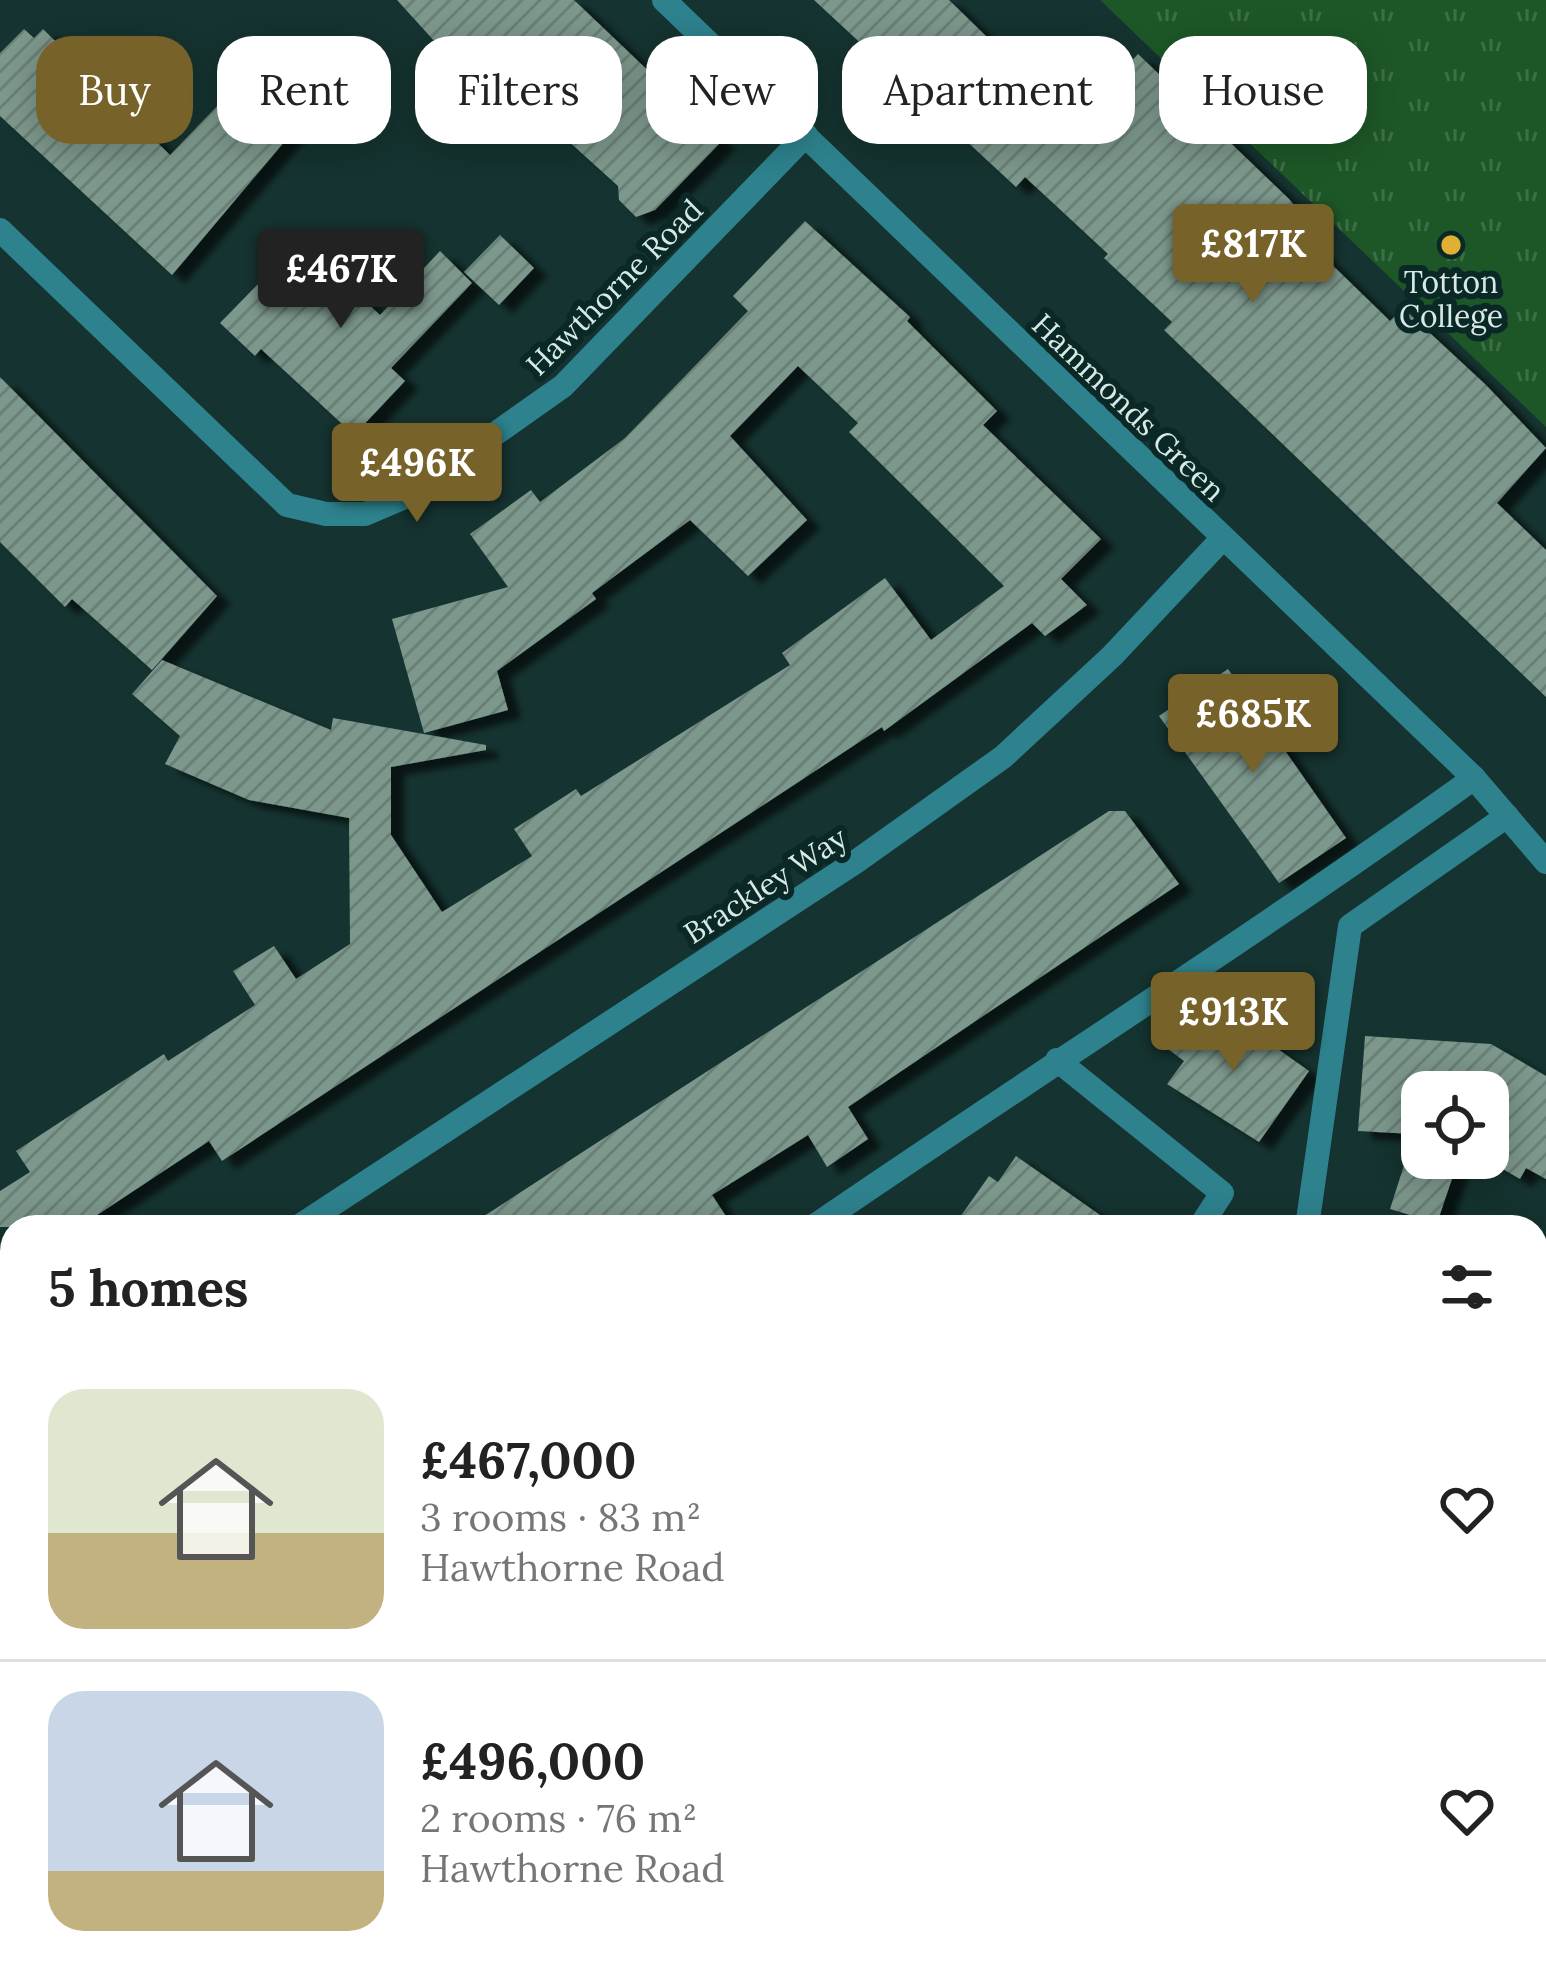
<!DOCTYPE html>
<meta charset="utf-8">
<style>
:root{--surface:#fff;--page:#f6f6f6;--text:#222;--muted:#767676;--line:#e0e0e0;--accent:#77622a}
body{margin:0;font-family:Lora,serif;background:var(--page);color:var(--text);height:100vh;display:flex;flex-direction:column;font-size:45px;white-space:nowrap}
*{box-sizing:border-box;margin:0}
p{font-size:39px;color:var(--muted)}
.icon{flex:none;width:66px;height:66px;fill:none;stroke:currentColor;stroke-width:2;stroke-linecap:round;stroke-linejoin:round}
.map{position:relative;flex:1;overflow:hidden}
.side{position:absolute;left:0px;top:1215px;width:1548px;height:771px;display:flex;flex-direction:column;background:var(--surface);border-radius:36px 36px 0 0;box-shadow:0 6px 30px #0003}
.side>*{flex:none}
.banner{position:absolute;left:36px;top:36px;width:1476px;height:108px;display:flex;gap:24px}
.fabs{position:absolute;left:1401px;top:1071px;display:grid;gap:24px}
.fabs a{display:grid;place-items:center;width:108px;height:108px;border-radius:24px;background:var(--surface);box-shadow:0 6px 30px #0003;font-size:60px}
.price{position:absolute;translate:-50% -102px;padding:0 27px;border-radius:12px;background:var(--accent);color:#fff;font-size:39px;line-height:78px;filter:drop-shadow(0 3px 6px #0008)}
.price::after{content:'';position:absolute;left:50%;top:72px;width:36px;height:27px;margin-left:-18px;background:inherit;clip-path:polygon(0 0,100% 0,50% 100%)}
.price.current{background:#222;color:#fff}
ul{padding:0;list-style:none}
li{display:flex;align-items:center;gap:36px;height:300px;padding:0 48px}
li+li{border-top:3px solid var(--line)}
li span{display:grid;place-items:center;flex:none;width:336px;height:240px;border-radius:36px;color:#555}
li>.icon{margin-inline-start:auto}
span .icon{width:144px;height:144px;fill:#fffc;stroke-width:1}
li b{font-size:51px}
h2{display:flex;justify-content:space-between;align-items:center;height:144px;padding:0 48px;font-size:51px}
.pill{padding:0 42px;border-radius:36px;background:var(--surface);box-shadow:0 6px 30px #0003;font-size:42px;line-height:108px}
.pill.current{background:var(--accent);color:#fff}
.map>svg:first-child{display:block}
.grass{fill:url(#grass-tufts)}
.park{fill:url(#park-crowns)}
.lines{fill:none;stroke-linecap:round;stroke-linejoin:round}
.stream{stroke:#2c84a6;stroke-width:16}
.building{fill:url(#building-hatch);filter:url(#shadow)}
.service{stroke:#2d828d;stroke-width:24}
.minor{stroke:#2d828d;stroke-width:24}
.poi-dot{fill:#e0b034;stroke:#0a2926;stroke-width:4.5}
.labels{text-anchor:middle;dominant-baseline:central;stroke-width:12;stroke-linejoin:round;paint-order:stroke}
.poi-label{font-size:30px;fill:#d8e9e7;stroke:#0a2926}
.street-label{font-size:30px;fill:#d8e9e7;stroke:#0a2926}
</style>
<div class="map">
<svg width="1546" height="1985" viewBox="0 0 1546 1985">
<defs>
<pattern id="grass-tufts" width="24" height="20" patternUnits="userSpaceOnUse" patternTransform="scale(3)"><rect width="24" height="20" fill="#1d5727"/><path d="M3 7l-1-3M5 7V3M7 7l1-3M15 17l-1-3M17 17v-4M19 17l1-3" fill="none" stroke="#3d6f46"/></pattern>
<pattern id="park-crowns" width="20" height="18" patternUnits="userSpaceOnUse" patternTransform="scale(3)"><rect width="20" height="18" fill="#1d5727"/><path d="M2 6a3 3 0 1 1 6 0M12 15a3 3 0 1 1 6 0" fill="none" stroke="#3d6f46"/></pattern>
<pattern id="building-hatch" width="6" height="6" patternUnits="userSpaceOnUse" patternTransform="scale(3)"><rect width="6" height="6" fill="#7b978b"/><path d="M-1 1l2-2M0 6l6-6M5 7l2-2" fill="none" stroke="#6a7f76"/></pattern>
<filter id="shadow"><feDropShadow dx="13" dy="8" stdDeviation="3" flood-color="#0009"/></filter>
</defs>
<rect width="100%" height="100%" fill="#153330"/>
<path class="grass" d="M1100,0H1546V427Z"/>
<path class="park" d="M12,1747V1974H66L62,1985H0V1755Z"/>
<g class="lines">
<path class="stream" d="M746,1981L754,1985"/>
</g>
<path class="building" d="M397,0H574L722,141L655,210L636,217L619,200L618,186L513,91L495,108Z
M814,0H949L1026,75L1040,59L1090,106L1138,54L1289,199L1299,211L1288,222L1390,321L1403,308L1486,385L1546,448L1497,503L1546,550V697L1164,330L1172,322L1104,258L1108,254L1025,177L1016,187Z
M24,29L34,38L43,29L170,155L250,72L301,122L172,275L0,116V53Z
M805,221L910,317L907,321L997,411L983,425L1101,539L1061,579L1087,605L1045,636L1032,623L884,731L882,727L222,1161L209,1141L79,1227H0V1191L30,1172L16,1151L164,1054L168,1061L255,1005L233,971L274,946L296,979L350,944L349,818L249,800L165,764L180,736L132,694L162,660L331,730L333,718L486,745V750L391,767V835L442,912L532,856L514,829L576,789L581,796L790,665L782,653L885,578L931,640L1004,586L849,432L858,423L798,366L730,436L807,520L748,576L690,520L592,593L596,599L497,671L508,710L424,733L392,619L508,587L470,534L531,490L540,502L625,438L748,311L733,296Z
M500,235L534,268L499,305L464,272Z
M296,245L343,290L348,285L380,315L440,251L472,283L391,368L405,381L354,435L261,349L255,356L220,323Z
M0,377L217,596L152,670L72,599L65,607L0,542Z
M1228,669L1346,838L1279,883L1159,716Z
M1109,811H1125L1179,884L848,1107L868,1139L827,1167L808,1135L712,1195L733,1227H467Z
M1190,1009L1247,1042L1254,1032L1309,1071L1259,1142L1167,1084L1184,1061L1164,1046Z
M1365,1036L1491,1044L1546,1076V1179L1526,1168L1520,1179L1484,1158H1488V1092H1422V1158H1459L1437,1223L1390,1209L1414,1134L1358,1131Z
M1016,1156L1117,1227H953L989,1176L998,1182Z"/>
<g class="lines">
<path class="service" d="M813,1227C1033,1076 1258,934 1474,778"/>
<path class="minor" d="M664,0L1474,778L1546,862
M0,230L287,505L326,514H365L407,496L563,386L806,135
M1057,1060L1222,1193L1200,1227
M298,1227L857,861L1003,757L1112,656L1222,539
M1307,1227L1350,926L1507,816
M0,1420L12,1413
M510,1974L534,1985
M1387,1974L1388,1976
M392,1985L422,1974"/>
</g>
<circle class="poi-dot" cx="1451" cy="245" r="12"/>
<g class="labels">
<g class="poi-label">
<text x="1451" y="282">Totton<tspan x="1451" dy="34">College</tspan></text>
</g>
<g class="street-label">
<text transform="translate(614 287) rotate(-45)">Hawthorne Road</text>
<text transform="translate(1129 407) rotate(44)">Hammonds Green</text>
<text transform="translate(765 885) rotate(-33)">Brackley Way</text>
</g>
</g>
</svg>
<div class="fabs">
<a><svg class="icon" aria-label="locate" viewBox="0 0 24 24"><circle cx="12" cy="12" r="6"/><path d="M12 2v4M12 18v4M2 12h4M18 12h4"/></svg></a>
</div>
<b class="price" style="left:1253px;top:306px">£817K</b>
<b class="price current" style="left:341px;top:331px">£467K</b>
<b class="price" style="left:417px;top:525px">£496K</b>
<b class="price" style="left:1253px;top:776px">£685K</b>
<b class="price" style="left:1233px;top:1074px">£913K</b>
<div class="banner">
<a class="pill current">Buy</a>
<a class="pill">Rent</a>
<a class="pill">Filters</a>
<a class="pill">New</a>
<a class="pill">Apartment</a>
<a class="pill">House</a>
</div>
<section class="side">
<h2>5 homes<svg class="icon" aria-label="filters" viewBox="0 0 24 24"><path d="M4 7h16M4 17h16"/><circle cx="9" cy="7" r="2"/><circle cx="15" cy="17" r="2"/></svg></h2>
<ul>
<li><span style="background:linear-gradient(#dfe7d0 60%,#c2b280 0)"><svg class="icon" aria-label="home" viewBox="0 0 24 24"><path d="M3 11l9-7 9 7M6 9v11h12V9"/></svg></span><div><b>£467,000</b><p>3 rooms · 83 m²</p><p>Hawthorne Road</p></div><svg class="icon" aria-label="heart" viewBox="0 0 24 24"><path d="M12 20l-8-8c-3-5 5-10 8-4 3-6 11-1 8 4z"/></svg></li>
<li><span style="background:linear-gradient(#c9d6e8 75%,#c2b280 0)"><svg class="icon" aria-label="home" viewBox="0 0 24 24"><path d="M3 11l9-7 9 7M6 9v11h12V9"/></svg></span><div><b>£496,000</b><p>2 rooms · 76 m²</p><p>Hawthorne Road</p></div><svg class="icon" aria-label="heart" viewBox="0 0 24 24"><path d="M12 20l-8-8c-3-5 5-10 8-4 3-6 11-1 8 4z"/></svg></li>
</ul>
</section>
</div>
